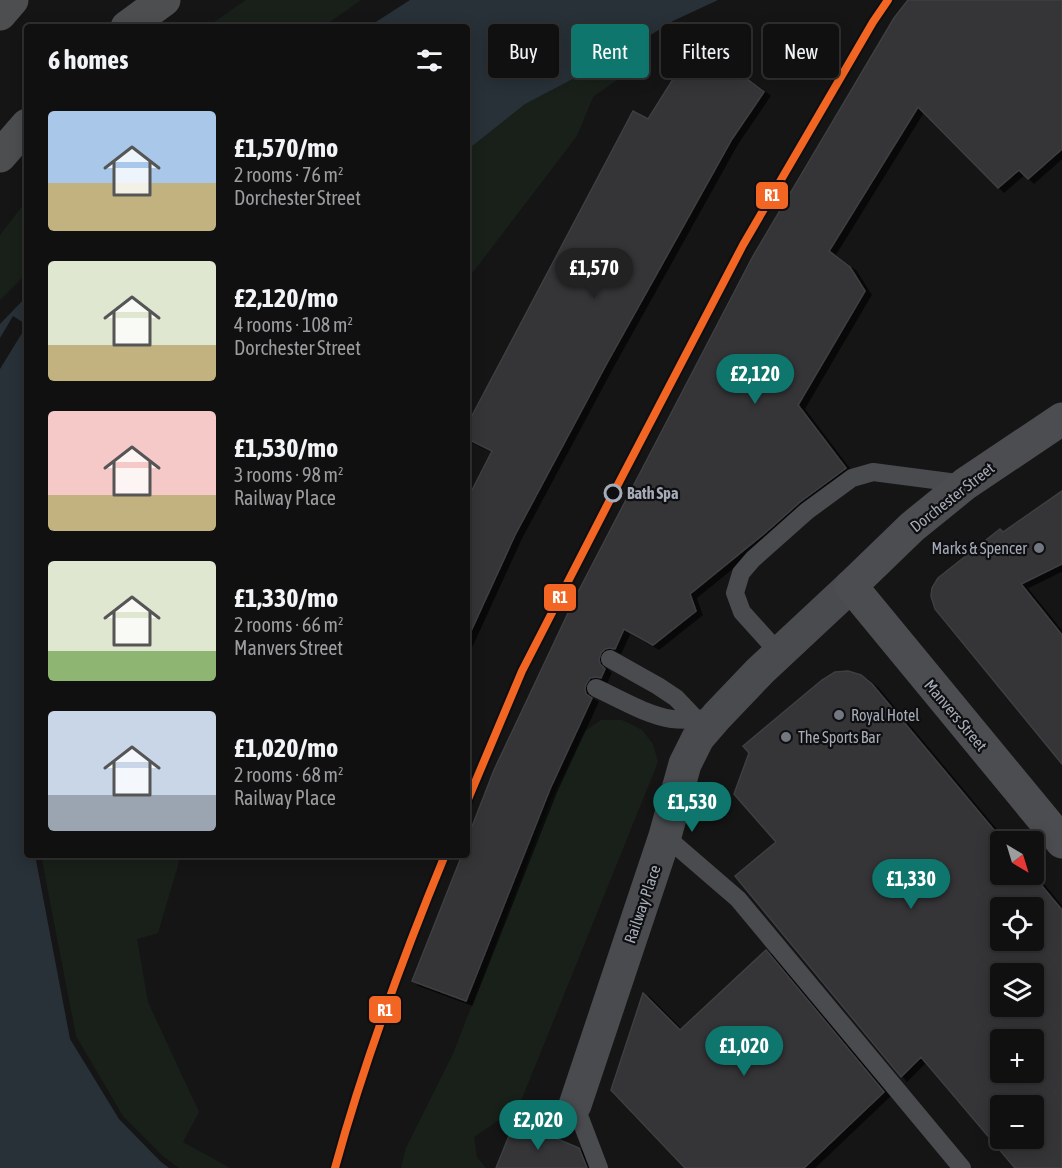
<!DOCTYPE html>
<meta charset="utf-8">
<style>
:root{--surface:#101010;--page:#191919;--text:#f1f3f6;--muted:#9c9d9f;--line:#303030;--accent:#0f766e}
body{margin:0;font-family:"Asap Condensed",sans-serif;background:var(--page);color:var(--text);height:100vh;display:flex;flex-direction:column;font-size:22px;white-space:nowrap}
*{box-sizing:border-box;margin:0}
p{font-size:20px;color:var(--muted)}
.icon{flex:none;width:33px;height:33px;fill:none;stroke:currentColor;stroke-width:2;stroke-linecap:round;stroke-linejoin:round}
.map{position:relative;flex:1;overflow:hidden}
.details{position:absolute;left:24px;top:24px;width:446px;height:834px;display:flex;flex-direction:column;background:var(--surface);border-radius:6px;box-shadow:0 3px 15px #0003,0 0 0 2px var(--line)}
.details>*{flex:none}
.top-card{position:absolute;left:488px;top:24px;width:484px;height:54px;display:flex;gap:12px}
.needle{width:39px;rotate:142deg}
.buttons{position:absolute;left:990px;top:831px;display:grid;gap:12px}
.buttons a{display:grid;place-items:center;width:54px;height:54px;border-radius:6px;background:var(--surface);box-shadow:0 3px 15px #0003,0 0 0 2px var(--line);font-size:30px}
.price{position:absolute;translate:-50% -51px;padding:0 14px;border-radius:21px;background:var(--accent);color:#fff;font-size:20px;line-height:39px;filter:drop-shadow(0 2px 3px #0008)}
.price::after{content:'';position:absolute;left:50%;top:36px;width:18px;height:14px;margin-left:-9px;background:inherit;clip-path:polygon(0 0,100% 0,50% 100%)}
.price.active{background:#222;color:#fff}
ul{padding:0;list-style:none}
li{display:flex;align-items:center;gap:18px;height:150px;padding:0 24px}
li span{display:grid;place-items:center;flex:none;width:168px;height:120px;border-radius:6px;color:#555}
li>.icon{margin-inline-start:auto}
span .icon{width:72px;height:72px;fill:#fffc;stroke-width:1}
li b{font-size:26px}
h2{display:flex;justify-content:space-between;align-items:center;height:72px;padding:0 24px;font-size:26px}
.tag{padding:0 21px;border-radius:6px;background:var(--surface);box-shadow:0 3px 15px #0003,0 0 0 2px var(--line);font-size:21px;line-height:54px}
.tag.active{background:var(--accent);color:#fff}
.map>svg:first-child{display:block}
.green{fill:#19201a}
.water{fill:#283138}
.pier{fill:#151516}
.building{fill:#343437;stroke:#3e3f42;stroke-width:1.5;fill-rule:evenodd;filter:url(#shadow)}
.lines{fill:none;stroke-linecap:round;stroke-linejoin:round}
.lane{stroke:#494b4f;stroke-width:18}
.street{stroke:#494b4f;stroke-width:33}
.primary{stroke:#4c4d50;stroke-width:33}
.highway{stroke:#4c4e50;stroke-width:33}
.rail-1-casing{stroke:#0f0f11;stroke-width:12}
.rail-1{stroke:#f26522;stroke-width:8}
.stop-dot{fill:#0f0f11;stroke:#a5acb8;stroke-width:3}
.poi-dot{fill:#73777f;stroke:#0f0f11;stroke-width:2}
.labels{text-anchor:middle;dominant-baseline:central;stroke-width:4.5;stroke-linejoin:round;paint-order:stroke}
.stop-label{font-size:16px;font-weight:bold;fill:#a5acb8;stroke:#0f0f11;text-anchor:start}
.street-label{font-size:16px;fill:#a5acb8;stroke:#0f0f11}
.poi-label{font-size:16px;fill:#a5acb8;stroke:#0f0f11;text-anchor:start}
.line-badge{stroke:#0f0f11;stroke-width:2}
.badge-label{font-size:16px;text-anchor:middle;font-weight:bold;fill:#fff}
</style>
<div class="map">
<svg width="1062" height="1168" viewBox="0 0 1062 1168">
<defs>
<filter id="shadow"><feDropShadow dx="6" dy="4" stdDeviation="0" flood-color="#0009"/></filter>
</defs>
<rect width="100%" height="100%" fill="#151516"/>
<path class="green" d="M246,0H361L323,27H207Z
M629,51L637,66L593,97L577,136L467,280V143L509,107Z
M27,200V273L0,300V235Z
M601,720H622L642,730L653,744L658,762L519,1106L474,1137L477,1157L486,1168H401L406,1148L453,1054L551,800L584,732Z
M41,855H181L158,933L137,939L148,1002L199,1112L183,1142L230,1168H179L164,1157L123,1116L76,1036Z"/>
<path class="water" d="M410,0H718L673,21L620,54L525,104L467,150L466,27H368Z
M27,296V855H35L70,1039L119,1119L160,1161L169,1168H0V324Z"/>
<path class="pier" d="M13,316L27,325L0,369V338Z"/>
<path class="building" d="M908,0H1062V149L1028,179L1019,170L998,188L918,107L829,251L850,267L865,291L798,405L846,468L800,502L765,533L690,594L696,611L653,645L624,629L615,649L609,648L605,649L601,653L599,659L600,664L605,669L601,678L596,677L590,678L586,684L585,689L586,694L592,698L550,789L466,1001L412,981L462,855H466V842L494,770L577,594L753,256L894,18Z
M697,41L764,92L732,139L607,363L515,535L466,642V502L492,451L466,438V427L633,111L648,119Z
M1062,491V564L1021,584L1062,635V764L935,609L931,596L932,588L938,578L1000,529L1003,532Z
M848,671L861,675L872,684L1004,842H1000V874H1032L1062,910V1168H1015L921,1057L901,1077L735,876L776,842L734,794L749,753L743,746L822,680L835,672ZM1000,908H1034V940H1000ZM1000,974H1034V1006H1000ZM1000,1040H1034V1072H1000ZM1000,1106H1034V1138H1000Z
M766,950L884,1092L804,1168H685L611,1090L643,993L680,1030Z
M515,1121L579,1148L587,1168H496Z"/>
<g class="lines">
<path class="lane" d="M779,653L742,612L735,593L741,573L753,559L807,511L852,478L873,472L965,484
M610,659L658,686L676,698L696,719
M596,688C620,699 646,715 672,719C687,721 701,719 715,716
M665,836L738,899L962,1168
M575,1105L599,1168"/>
<path class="street" d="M575,1105L665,836L685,764L698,738L717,716L760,671L851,586"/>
<path class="primary" d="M1062,419L965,484L912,527L851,586L1062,842"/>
<path class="highway" d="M0,14L12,0
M127,27L164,0
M0,156L27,125"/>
<defs>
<path id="rail-1" d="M466,804L522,671L614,492L743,245L873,22L888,0
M335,1168C364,1062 403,957 445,855"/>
</defs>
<use href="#rail-1" class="rail-1-casing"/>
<use href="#rail-1" class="rail-1"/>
</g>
<circle class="stop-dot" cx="613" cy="493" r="8"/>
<g class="poi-dot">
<circle cx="1039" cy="548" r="6"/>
<circle cx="839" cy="715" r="6"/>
<circle cx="786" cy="737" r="6"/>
</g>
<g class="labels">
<g class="stop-label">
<text x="627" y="493">Bath Spa</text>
</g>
<g class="street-label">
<text transform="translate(952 497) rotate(-38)">Dorchester Street</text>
<text transform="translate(956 715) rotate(50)">Manvers Street</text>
<text transform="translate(642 904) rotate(-71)">Railway Place</text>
</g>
<g class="poi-label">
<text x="1027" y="548" text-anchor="end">Marks &amp; Spencer</text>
<text x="851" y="715">Royal Hotel</text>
<text x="798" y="737">The Sports Bar</text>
</g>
</g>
<g class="line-badge">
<rect x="755" y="181" width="34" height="29" rx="6" fill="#f26522"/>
<rect x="543" y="583" width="34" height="29" rx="6" fill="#f26522"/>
<rect x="368" y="995" width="34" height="29" rx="6" fill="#f26522"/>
</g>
<g class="badge-label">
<text x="772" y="201">R1</text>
<text x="560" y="603">R1</text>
<text x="385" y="1016">R1</text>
</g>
</svg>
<div class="buttons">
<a><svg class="needle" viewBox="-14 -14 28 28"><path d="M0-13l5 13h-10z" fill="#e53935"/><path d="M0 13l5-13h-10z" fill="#9c9d9f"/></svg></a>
<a><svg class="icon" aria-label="locate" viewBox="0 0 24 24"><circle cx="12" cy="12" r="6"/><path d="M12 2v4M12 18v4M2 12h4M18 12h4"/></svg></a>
<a><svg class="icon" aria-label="layers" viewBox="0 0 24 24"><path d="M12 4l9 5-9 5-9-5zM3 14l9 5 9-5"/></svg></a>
<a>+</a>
<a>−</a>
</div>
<b class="price active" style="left:594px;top:299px">£1,570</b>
<b class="price" style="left:755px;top:405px">£2,120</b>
<b class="price" style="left:692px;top:833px">£1,530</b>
<b class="price" style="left:911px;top:910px">£1,330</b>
<b class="price" style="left:744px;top:1077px">£1,020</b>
<b class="price" style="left:538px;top:1151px">£2,020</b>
<div class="top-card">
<a class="tag">Buy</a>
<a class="tag active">Rent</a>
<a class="tag">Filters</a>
<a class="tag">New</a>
</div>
<section class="details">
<h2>6 homes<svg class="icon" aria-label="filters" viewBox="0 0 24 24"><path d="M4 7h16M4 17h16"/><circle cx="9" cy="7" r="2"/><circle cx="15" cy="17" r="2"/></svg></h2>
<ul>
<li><span style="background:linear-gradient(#a9c7e8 60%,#c2b280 0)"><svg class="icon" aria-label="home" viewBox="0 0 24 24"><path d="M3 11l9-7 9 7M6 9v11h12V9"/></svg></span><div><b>£1,570/mo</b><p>2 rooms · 76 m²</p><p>Dorchester Street</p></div></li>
<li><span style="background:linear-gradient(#dfe7d0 70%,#c2b280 0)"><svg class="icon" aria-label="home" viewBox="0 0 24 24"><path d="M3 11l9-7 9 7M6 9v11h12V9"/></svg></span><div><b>£2,120/mo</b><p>4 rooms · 108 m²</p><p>Dorchester Street</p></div></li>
<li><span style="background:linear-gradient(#f6c9c9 70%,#c2b280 0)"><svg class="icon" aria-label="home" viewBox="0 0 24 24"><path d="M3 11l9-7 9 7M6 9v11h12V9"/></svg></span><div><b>£1,530/mo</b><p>3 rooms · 98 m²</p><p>Railway Place</p></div></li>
<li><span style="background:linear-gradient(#dfe7d0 75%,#8fb573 0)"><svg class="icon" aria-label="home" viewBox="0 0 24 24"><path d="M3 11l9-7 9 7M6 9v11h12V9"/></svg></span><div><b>£1,330/mo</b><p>2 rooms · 66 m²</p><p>Manvers Street</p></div></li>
<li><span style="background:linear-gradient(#c9d6e8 70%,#9aa5b1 0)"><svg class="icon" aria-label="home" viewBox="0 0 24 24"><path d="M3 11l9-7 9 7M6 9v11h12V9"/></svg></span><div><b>£1,020/mo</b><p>2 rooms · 68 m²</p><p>Railway Place</p></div></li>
</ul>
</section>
</div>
